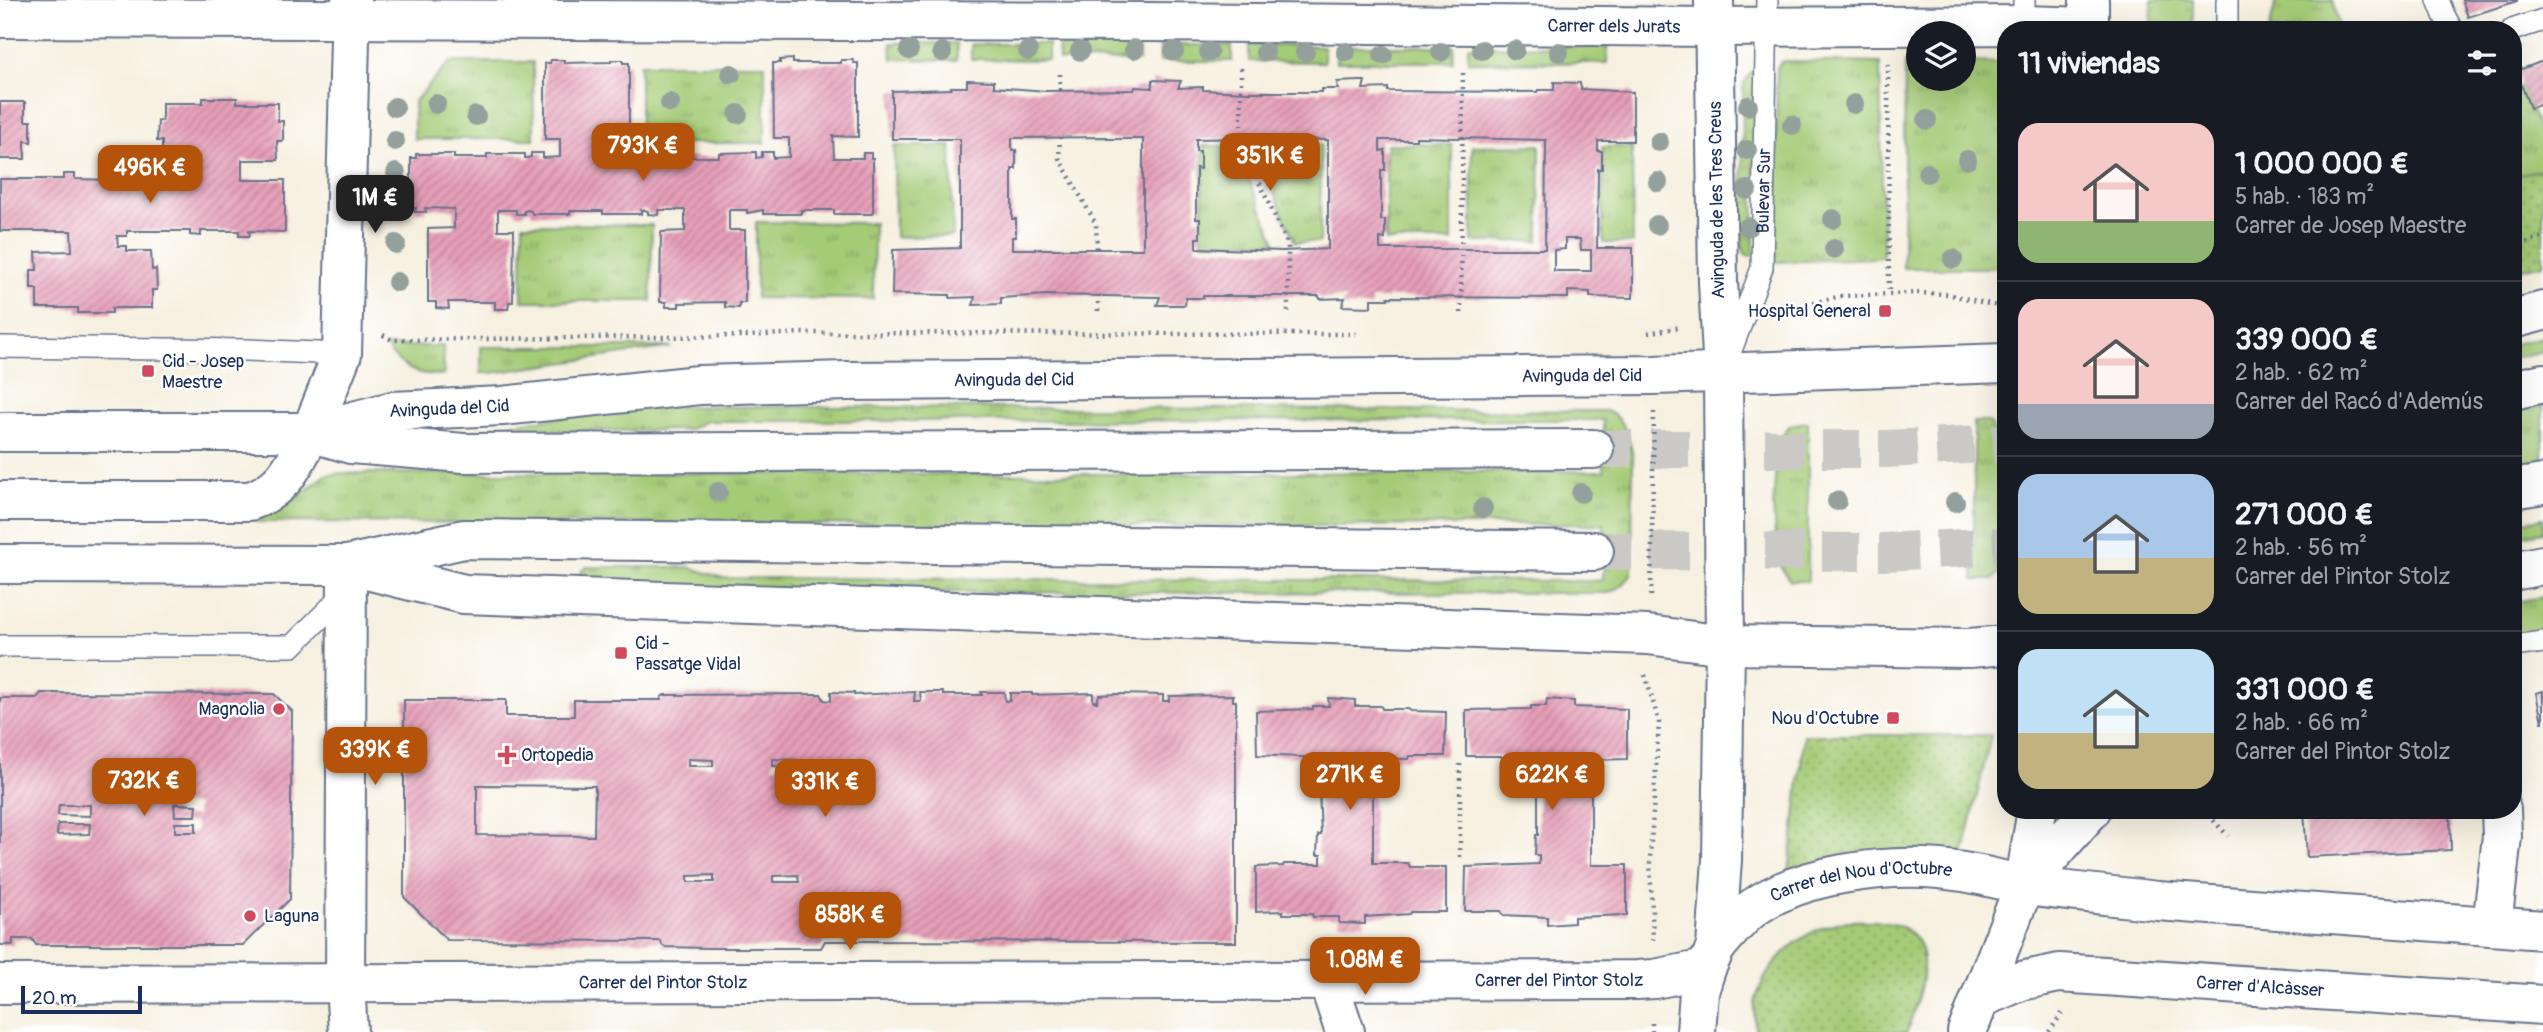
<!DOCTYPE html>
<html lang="es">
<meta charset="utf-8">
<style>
:root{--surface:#171b24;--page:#242831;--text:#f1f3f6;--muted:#9ea1a6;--line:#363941;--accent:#b45309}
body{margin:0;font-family:Pangolin,sans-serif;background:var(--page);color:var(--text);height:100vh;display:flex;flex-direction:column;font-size:26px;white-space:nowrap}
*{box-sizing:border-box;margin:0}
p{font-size:23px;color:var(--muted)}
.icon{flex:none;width:38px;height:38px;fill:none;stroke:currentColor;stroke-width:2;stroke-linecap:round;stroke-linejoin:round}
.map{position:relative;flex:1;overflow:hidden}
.details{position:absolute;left:1997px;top:21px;width:525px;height:798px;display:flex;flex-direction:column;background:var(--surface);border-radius:28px;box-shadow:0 7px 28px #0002}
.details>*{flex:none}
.fabs{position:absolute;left:1906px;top:21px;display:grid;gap:14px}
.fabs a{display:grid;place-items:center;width:70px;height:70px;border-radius:50%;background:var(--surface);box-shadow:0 7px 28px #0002;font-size:35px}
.scale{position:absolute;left:21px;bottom:18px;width:121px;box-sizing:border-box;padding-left:7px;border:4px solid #1b2f5e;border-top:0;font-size:19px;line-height:24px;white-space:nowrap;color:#1b2f5e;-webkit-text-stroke:5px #fff;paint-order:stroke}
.price{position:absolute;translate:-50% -60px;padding:0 16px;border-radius:14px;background:var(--accent);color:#fff;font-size:23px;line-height:46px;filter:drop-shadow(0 2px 4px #0008)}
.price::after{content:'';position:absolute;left:50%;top:42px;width:21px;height:16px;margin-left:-10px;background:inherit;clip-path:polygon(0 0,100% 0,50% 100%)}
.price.on{background:#222;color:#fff}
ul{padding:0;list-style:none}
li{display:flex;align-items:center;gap:21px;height:175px;padding:0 21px}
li+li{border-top:2px solid var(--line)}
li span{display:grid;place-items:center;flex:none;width:196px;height:140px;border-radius:21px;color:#555}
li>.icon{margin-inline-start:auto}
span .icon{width:84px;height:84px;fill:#fffc;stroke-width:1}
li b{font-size:30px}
h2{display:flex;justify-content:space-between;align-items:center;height:84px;padding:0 21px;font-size:30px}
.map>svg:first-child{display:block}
.grass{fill:url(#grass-tufts);stroke:#607d6a;stroke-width:2}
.garden{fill:url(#garden-dots);stroke:#607d6a;stroke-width:2}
.building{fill:url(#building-hatch);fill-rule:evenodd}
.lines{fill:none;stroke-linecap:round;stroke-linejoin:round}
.primary-tunnel{stroke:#cac9c6;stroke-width:38;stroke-dasharray:38 19;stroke-linecap:butt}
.lane-casing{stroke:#68738c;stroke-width:24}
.street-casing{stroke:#68738c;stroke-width:42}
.secondary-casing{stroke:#68738c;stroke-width:42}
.primary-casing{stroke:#68738c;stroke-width:42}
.path{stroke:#68738c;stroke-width:4.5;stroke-dasharray:2 5;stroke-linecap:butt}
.lane{stroke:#fff;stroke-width:21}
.street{stroke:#fff;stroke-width:38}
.secondary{stroke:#fff;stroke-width:38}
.primary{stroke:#fff;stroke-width:38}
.tree{fill:#94a09c}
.poi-dot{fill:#d1495b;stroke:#fff;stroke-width:2.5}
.labels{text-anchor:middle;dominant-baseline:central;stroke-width:5;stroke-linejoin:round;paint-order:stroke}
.street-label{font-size:18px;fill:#1b2f5e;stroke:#fff}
.poi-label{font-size:18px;fill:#1b2f5e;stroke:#fff;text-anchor:start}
</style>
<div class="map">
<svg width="2543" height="1032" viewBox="0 0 2543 1032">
<defs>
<pattern id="grass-tufts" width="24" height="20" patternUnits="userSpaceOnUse" patternTransform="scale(1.75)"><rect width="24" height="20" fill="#a4cb76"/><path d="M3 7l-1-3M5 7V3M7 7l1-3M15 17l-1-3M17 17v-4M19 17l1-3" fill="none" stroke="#85a564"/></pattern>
<pattern id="garden-dots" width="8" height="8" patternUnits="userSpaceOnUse" patternTransform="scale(1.75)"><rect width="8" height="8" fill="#a4cb76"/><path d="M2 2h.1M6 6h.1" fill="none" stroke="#85a564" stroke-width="1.8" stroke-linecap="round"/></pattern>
<pattern id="building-hatch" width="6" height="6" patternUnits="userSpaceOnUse" patternTransform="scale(1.75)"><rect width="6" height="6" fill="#e79fb8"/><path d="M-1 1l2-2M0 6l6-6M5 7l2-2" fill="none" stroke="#ba8299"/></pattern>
</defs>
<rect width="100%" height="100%" fill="#fff"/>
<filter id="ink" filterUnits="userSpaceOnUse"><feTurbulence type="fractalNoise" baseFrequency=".0143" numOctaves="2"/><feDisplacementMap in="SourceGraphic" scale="14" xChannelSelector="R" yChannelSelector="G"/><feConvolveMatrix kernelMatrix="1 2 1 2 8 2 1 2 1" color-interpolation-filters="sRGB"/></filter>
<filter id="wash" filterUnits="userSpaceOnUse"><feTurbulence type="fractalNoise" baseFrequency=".00686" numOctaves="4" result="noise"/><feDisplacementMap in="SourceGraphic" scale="28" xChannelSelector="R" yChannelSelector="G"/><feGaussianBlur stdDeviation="1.57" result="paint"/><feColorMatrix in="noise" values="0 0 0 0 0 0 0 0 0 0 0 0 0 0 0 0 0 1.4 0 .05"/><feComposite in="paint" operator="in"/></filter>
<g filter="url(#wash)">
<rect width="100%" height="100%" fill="#f6f0e0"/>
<path class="grass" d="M2152,0H2193V30H2151Z
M2276,0H2332L2340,30H2269Z
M891,43H957V60L892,59Z
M971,44H1048V60L971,59Z
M1058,44L1139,45V61L1059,60Z
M1160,45H1232V61H1160Z
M1249,45L1324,46V62L1249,61Z
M1336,46H1454L1453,62H1336Z
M1468,46L1607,47V63L1468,62Z
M1784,61L1880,63L1883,252L1882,256L1877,258L1775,262L1777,69L1779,64Z
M450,62H533L534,139H414V102Z
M1905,62H1918V79H1964V62L2005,63V268H1903Z
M640,64H765V143H640Z
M1752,71L1755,76L1754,256L1746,255L1742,247L1743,92L1744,83Z
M2522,86L2543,142V170L2513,175V89Z
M1386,144L1452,145V241H1386Z
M1254,145H1321L1320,242H1295Z
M1540,145L1539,241L1472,242V146Z
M894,146H951L953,236L895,237Z
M1203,146H1234L1276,242H1202Z
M1602,147H1632L1633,243H1603Z
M756,222L874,223L873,299L756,298Z
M523,224L652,225L651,301H522Z
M2543,337V351L2513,358V344Z
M385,346H443L444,375C415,375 403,370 385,346Z
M481,347H672L491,373H481Z
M644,406L1607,411C1626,420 1630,440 1633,459L1632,572C1626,584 1620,588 1608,593L701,592L585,581L580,576L581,571L586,567H688L723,578L1590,581L1603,580L1604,524L1290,526L257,522L255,516L289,503L326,475L342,473L1114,474L1604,471L1603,420L706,421L687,430L493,432L495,426Z
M2543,406V462L2513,467V412Z
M1808,422V581H1790L1777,561L1773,506L1778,442L1790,425Z
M1974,422H1989C2012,462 2006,511 2005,556L2004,568L1992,580H1974Z
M2543,518V532L2513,537V523Z
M2543,597L2540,635L2513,638V602Z"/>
<path class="garden" d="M2543,170V264L2513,271V175Z
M1804,735H1991L1964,851L1960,856L1789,872Z
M1875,921C1883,923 1895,923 1902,927C1941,948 1916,1001 1907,1032H1755C1755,1022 1753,1009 1756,999C1767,961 1803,929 1842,922C1852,920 1865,921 1875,921Z"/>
<g id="blocks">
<path class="building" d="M2462,0H2517V1L2468,17Z
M793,59V63H841V60H853L854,63H858V137L833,136L834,158H863V153H871V158H873V211L872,214H834V210H801V214H763V210L747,213V210H729V230H745V303H739V308L725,307V302L679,303V307H666V302H660L661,232L685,231V210H658V215L648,214V211L644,210H641V214H603V211H570V214H532L531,211L528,210L524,211V214H516V210H498V230H514L513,302H509L508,309H495V302H448L449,309L436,308V302H428V229L454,228V209L425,208L426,212H415L416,208H411V158H416V154H454V158H487V154H525V158H527L531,157V153H543V158L560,157V139H545V63H550L551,60H564V63L611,62V60H623V63H629V137H604V157H631L630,153H641V158L648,157V152L686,153V157H719V153L756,152V158L762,157V152H773V158L789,157V138H774L773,63H780V60Z
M2543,61V104L2530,108L2516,71Z
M967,80L994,81V87L1046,91L1134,90L1135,87L1152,88V80L1181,81L1178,88L1203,87V90L1247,92H1321V89H1338L1337,82L1360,81H1365L1363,89L1388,88V91L1537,92L1538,90H1554V82L1580,83L1581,89L1633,92V141H1598V151H1602V169H1598L1597,248H1633V298L1590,297V292L1568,291V298L1388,297V299H1371V307L1342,306L1345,298L1320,299L1319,296H1203V298H1186L1185,305H1157L1160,297L1047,295L1001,298V304L973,305L975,297L950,298V295L892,294L893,250L960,248V139H892V91L951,89V87H967ZM1107,137V139H1143V249H1012V237H1016V219H1012V169H1016V150H1012V138ZM1416,137L1546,140L1545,249H1380V238L1385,239V220H1381V170H1385V150L1380,151V140H1416ZM1246,138L1328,140V249L1282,251L1196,248V238H1200V219H1196V168L1200,169V151H1196V139ZM1565,239H1580L1581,250H1591V271H1554V250L1565,249Z
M203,98H237V103H278V121H283V141H277L278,160H242V180H285V232L249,231L250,236H239V231H201V236L190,235V231H127V236H117L118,246H127V251H151L152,270L156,269L157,290H152V308H112V313H78V308H37V289H31V270H37L36,252L72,251L71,231H0V179H64V174H75V179L112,180L113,174H123L122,179L176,180L177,160H162V141H157L158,121H162V103H203Z
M0,102H25V121H31V142L25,141V159H0Z
M2543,691V722H2542L2536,693Z
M831,692L854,693V695L915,692L914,701H921L920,692H943V695H982L981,692H1004L1005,701H1010V693H1032V695L1093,693V701L1097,702L1099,695L1116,694L1163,695V701H1169V696L1233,695V701H1236V942L829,941H825L821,948H708L665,947L662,945L661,941L447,940L404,897V700H506V716H574V700H661V697L665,695L821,694L824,700L831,701ZM688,759L713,760V766H688ZM773,759L798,760V767L773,766ZM477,785L595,786L594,836L477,835ZM714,875V882H688V876ZM798,875L799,882H773V876Z
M41,693L274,694L292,711L290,899L243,945H36L32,939H13V945H0V698H37ZM174,804L197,805L196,816H175ZM59,805H90V816L58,815ZM175,823H196V832H175ZM58,824H90L89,834L57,835Z
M1328,698L1355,700V706H1381L1382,709H1408L1411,711L1446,712L1445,756H1410L1409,759L1373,758V863H1408L1410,867H1446V912H1410L1409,914L1365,917V924L1339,923V917H1313L1312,914H1283V911L1256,912V867L1283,866L1284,864H1321V855H1317L1318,835H1321L1318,767H1321V758L1257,755L1256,711L1313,709V706H1329Z
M1547,699L1574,701V707L1627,709V759L1591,760V865H1627V915L1574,917V923L1547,925V917L1503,915L1501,911H1465L1466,867L1539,864V855H1535L1536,835H1538V786H1536V768H1538L1539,758L1503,759L1501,756H1466V710L1531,709V706H1546Z
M2304,810H2450L2451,850L2307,857Z"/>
</g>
</g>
<g filter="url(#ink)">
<use href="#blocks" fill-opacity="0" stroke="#68738c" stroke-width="2"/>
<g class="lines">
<path class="primary-tunnel" d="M1594,449H1885L2006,443
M1594,551L1883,552L2006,546"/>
<defs>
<g id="lane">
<path d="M2438,0L2444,15L2452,30"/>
<path d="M2024,30V0"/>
<path d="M2227,30V0"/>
<path d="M2512,30L2543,20"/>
<path d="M0,347L247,350L342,354"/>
<path id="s1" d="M1730,353L1762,268L1767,0"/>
<path d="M0,646H292L346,592"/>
<path d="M2513,646L2543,642"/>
</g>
<g id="street">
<path id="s2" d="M0,18L1148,22L1713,27L2024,25L2089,27"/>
<path d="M311,432L342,354L351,0"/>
<path d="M347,565L345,984L348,1032"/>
<path d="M2492,926L2502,836L2501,810"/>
<path d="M1328,981L1345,1032"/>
<path id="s3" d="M0,984L1637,980L1654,979L1706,969"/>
</g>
<g id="secondary">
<path d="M2024,886L2158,901L2543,930"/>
<path id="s4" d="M1981,998L2021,981L2059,973L2543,1005"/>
</g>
<g id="primary">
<path d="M2089,30V0"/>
<path d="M2513,319L2543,311"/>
<path d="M2513,390L2543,383"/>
<path id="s5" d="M0,432H311L392,411L502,406L699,385L847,381L1654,375L2006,363"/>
<path d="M317,434L351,444L464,453L1594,449"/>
<path d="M2513,489L2543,484"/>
<path d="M0,501H250C286,488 294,464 311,432"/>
<path d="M0,564L347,565L464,539L1594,551"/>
<path d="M347,565L464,594L1648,635L1725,645L1969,648L2006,645"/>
<path d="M2513,571L2543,565"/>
<path d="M2024,886L2091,810"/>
<path id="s6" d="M1716,947C1727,934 1739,919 1753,908C1800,874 1884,864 1940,869C1969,872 1997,878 2024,886"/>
<path d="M1696,1032L1699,992L1706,969L1716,947L1722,860L1725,645L1723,374L1718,282L1714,0"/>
<path d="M1967,1032L2024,886L2037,810"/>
</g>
</defs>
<use href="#lane" class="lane-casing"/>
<use href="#street" class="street-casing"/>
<use href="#secondary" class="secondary-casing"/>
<use href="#primary" class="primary-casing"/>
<path class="path" d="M1888,64L1889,294
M1241,68V143L1288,245V314
M1060,90V70
M1060,137L1059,158L1096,224L1097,249
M2513,247L2543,237
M1098,295V314
M1779,311L1841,296L1917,293L1947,294L2006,308
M1461,313L1463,69
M1648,333L1681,327
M383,335L392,340L748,336L799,333L1356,334
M1651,596L1654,412
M1645,675L1659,722L1650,858L1653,940
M2204,810L2228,836
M1460,857V760
M1652,1032V1019
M2049,1032L2063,1012"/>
<use href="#lane" class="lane"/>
<use href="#street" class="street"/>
<use href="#secondary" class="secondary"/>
<use href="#primary" class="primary"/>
</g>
<g class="tree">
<circle cx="1134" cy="49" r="10"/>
<circle cx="909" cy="50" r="10"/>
<circle cx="1482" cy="50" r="10"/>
<circle cx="1515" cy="50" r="10"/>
<circle cx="1028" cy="51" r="10"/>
<circle cx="1080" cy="51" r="10"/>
<circle cx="1174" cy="51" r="10"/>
<circle cx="942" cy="52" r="10"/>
<circle cx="1209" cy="52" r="10"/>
<circle cx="1265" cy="52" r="10"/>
<circle cx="1305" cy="52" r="10"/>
<circle cx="1346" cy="52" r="10"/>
<circle cx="1441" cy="52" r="10"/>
<circle cx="1559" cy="52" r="10"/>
<circle cx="1383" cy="55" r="10"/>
<circle cx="731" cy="74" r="10"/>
<circle cx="670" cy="103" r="10"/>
<circle cx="436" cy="104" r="10"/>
<circle cx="1854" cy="104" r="10"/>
<circle cx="1748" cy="106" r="10"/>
<circle cx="395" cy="107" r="10"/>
<circle cx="738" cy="114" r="10"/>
<circle cx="476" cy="116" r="10"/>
<circle cx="1927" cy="120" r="10"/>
<circle cx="1792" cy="125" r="10"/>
<circle cx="395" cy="141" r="10"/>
<circle cx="1659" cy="142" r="10"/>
<circle cx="1747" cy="150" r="10"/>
<circle cx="1967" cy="160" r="10"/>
<circle cx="396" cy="173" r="10"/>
<circle cx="1927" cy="173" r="10"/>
<circle cx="1658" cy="182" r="10"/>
<circle cx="1747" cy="190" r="10"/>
<circle cx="396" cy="209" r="10"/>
<circle cx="1833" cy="219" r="10"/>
<circle cx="1657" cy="225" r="10"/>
<circle cx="1748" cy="227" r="10"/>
<circle cx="396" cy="244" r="10"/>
<circle cx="1834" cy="249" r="10"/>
<circle cx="1953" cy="259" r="10"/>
<circle cx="397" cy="282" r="10"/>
<circle cx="718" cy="492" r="10"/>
<circle cx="1581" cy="493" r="10"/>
<circle cx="1837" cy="501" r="10"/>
<circle cx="1955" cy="502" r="10"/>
<circle cx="1483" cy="508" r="10"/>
</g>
</g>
<g class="poi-dot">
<rect x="1878" y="304" width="14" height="14" rx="3.5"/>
<rect x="141" y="364" width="14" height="14" rx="3.5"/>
<rect x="614" y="646" width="14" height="14" rx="3.5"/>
<circle cx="279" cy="709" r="7"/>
<rect x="1886" y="711" width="14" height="14" rx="3.5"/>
<path d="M503.5 744.5h7v7h7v7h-7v7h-7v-7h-7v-7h7z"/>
<circle cx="250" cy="916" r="7"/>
</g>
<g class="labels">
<g class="street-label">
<text stroke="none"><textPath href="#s2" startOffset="1614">Carrer dels Jurats</textPath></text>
<text stroke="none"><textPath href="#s1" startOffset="168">Bulevar Sur</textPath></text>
<text transform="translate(1717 200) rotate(-91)">Avinguda de les Tres Creus</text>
<text stroke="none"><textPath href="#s5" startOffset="1586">Avinguda del Cid</textPath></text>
<text stroke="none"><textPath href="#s5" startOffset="1018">Avinguda del Cid</textPath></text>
<text stroke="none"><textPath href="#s5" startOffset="452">Avinguda del Cid</textPath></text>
<text stroke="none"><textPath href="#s6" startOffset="168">Carrer del Nou d'Octubre</textPath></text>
<text stroke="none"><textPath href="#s3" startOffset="1559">Carrer del Pintor Stolz</textPath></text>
<text stroke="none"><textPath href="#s3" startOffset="663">Carrer del Pintor Stolz</textPath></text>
<text stroke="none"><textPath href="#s4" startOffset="284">Carrer d'Alcàsser</textPath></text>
</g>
<g class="poi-label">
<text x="1871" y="311" text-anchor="end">Hospital General</text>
<text x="162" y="361">Cid - Josep<tspan x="162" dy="21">Maestre</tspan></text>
<text x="635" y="643">Cid -<tspan x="635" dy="21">Passatge Vidal</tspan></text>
<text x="265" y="709" text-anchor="end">Magnolia</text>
<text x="1879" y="718" text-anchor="end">Nou d'Octubre</text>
<text x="521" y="755">Ortopedia</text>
<text x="264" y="916">Laguna</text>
</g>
</g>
</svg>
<div class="fabs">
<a><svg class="icon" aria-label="layers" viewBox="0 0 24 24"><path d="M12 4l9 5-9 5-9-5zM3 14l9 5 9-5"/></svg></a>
</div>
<div class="scale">20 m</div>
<b class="price" style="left:643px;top:183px">793K €</b>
<b class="price" style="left:1270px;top:193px">351K €</b>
<b class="price" style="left:150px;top:205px">496K €</b>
<b class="price on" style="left:375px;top:235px">1M €</b>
<b class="price" style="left:375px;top:787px">339K €</b>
<b class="price" style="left:1350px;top:812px">271K €</b>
<b class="price" style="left:1552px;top:812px">622K €</b>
<b class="price" style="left:144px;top:818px">732K €</b>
<b class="price" style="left:825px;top:819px">331K €</b>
<b class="price" style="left:850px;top:952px">858K €</b>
<b class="price" style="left:1365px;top:997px">1.08M €</b>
<section class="details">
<h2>11 viviendas<svg class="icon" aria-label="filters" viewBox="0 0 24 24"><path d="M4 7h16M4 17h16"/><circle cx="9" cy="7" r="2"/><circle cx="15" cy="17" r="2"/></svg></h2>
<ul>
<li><span style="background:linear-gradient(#f6c9c9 70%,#8fb573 0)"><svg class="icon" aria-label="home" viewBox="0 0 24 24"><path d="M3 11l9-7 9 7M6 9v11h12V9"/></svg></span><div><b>1 000 000 €</b><p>5 hab. · 183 m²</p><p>Carrer de Josep Maestre</p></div></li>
<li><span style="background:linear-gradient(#f6c9c9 75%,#9aa5b1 0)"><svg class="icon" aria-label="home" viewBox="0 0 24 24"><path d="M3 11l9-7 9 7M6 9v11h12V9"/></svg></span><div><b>339 000 €</b><p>2 hab. · 62 m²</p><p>Carrer del Racó d'Ademús</p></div></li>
<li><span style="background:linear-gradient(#a9c7e8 60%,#c2b280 0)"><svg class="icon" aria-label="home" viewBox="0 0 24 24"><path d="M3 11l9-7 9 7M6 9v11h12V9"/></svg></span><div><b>271 000 €</b><p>2 hab. · 56 m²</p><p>Carrer del Pintor Stolz</p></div></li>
<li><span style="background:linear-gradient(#bfe0f5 60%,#c2b280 0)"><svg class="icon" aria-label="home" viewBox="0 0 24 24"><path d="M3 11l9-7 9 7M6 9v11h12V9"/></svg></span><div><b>331 000 €</b><p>2 hab. · 66 m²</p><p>Carrer del Pintor Stolz</p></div></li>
</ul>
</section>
</div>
